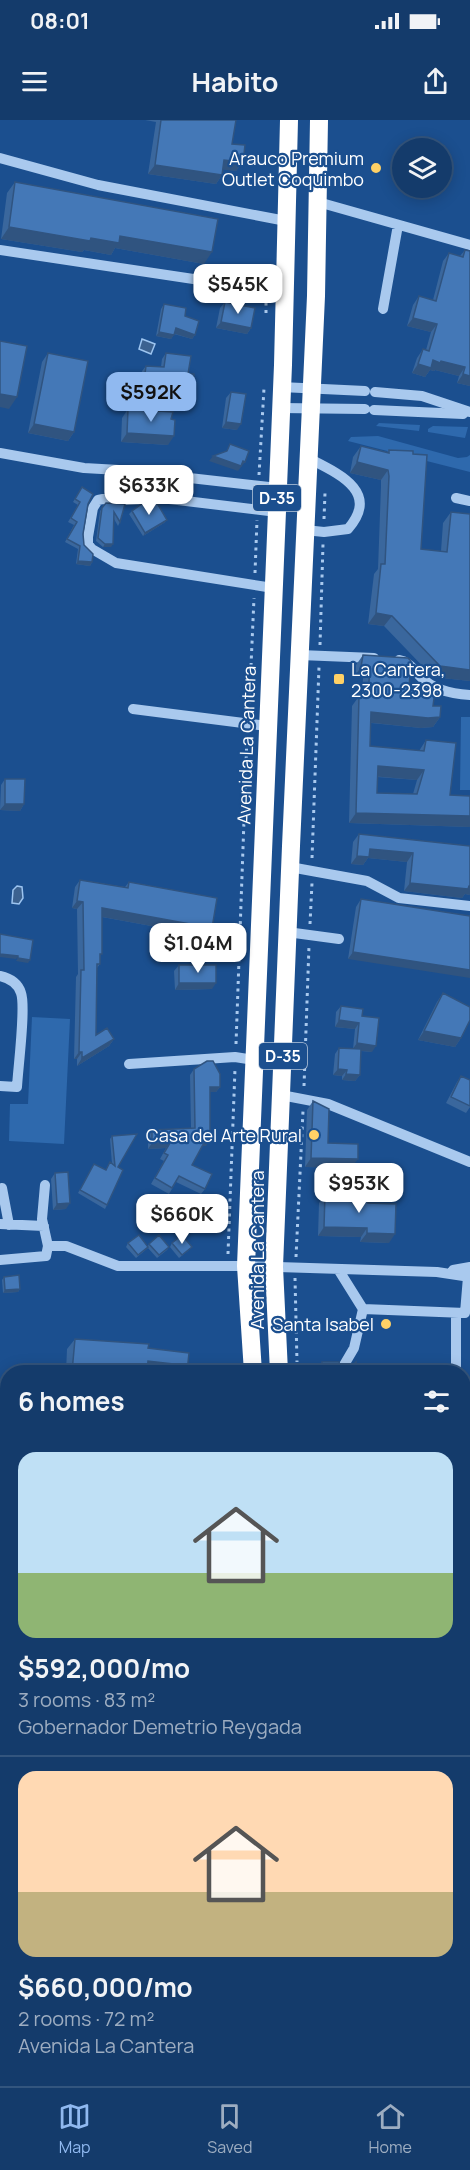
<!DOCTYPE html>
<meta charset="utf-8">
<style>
:root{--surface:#143b6b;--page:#214673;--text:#f1f3f6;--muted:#9dadc1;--line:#33557e;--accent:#90b9f0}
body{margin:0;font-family:Manrope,sans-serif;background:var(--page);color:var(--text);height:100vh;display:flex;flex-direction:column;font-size:22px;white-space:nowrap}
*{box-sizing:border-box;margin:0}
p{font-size:20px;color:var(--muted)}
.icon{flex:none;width:33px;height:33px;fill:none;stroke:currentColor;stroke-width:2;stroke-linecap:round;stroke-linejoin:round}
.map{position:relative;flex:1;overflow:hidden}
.details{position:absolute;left:0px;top:1245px;width:471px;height:722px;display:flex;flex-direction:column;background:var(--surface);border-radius:24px 24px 0 0;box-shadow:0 3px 15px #0003,0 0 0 2px var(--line)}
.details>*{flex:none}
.tools{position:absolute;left:392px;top:18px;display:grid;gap:12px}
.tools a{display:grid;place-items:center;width:60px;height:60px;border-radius:50%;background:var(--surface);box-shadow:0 3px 15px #0003,0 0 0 2px var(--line);font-size:30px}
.price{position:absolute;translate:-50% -51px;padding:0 14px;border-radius:12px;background:#fff;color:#222;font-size:20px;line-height:39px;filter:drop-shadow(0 2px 3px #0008)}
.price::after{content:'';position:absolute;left:50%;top:36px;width:18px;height:14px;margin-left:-9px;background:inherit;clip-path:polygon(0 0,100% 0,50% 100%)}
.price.on{background:var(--accent);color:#111}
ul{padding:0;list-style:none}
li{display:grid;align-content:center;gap:12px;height:318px;padding:0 18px}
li+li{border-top:2px solid var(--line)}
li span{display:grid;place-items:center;height:186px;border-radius:18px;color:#555}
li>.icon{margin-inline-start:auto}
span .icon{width:108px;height:108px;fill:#fffc;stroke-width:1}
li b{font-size:26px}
h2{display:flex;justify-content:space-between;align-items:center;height:72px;padding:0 18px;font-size:26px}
.status{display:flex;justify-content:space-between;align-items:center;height:42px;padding:0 30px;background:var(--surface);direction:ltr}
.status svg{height:16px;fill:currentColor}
header{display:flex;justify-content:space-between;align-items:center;height:78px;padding:0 18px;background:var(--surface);font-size:27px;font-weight:700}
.tab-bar{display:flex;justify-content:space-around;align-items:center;height:84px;border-top:2px solid var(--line);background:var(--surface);font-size:16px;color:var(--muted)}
.tab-bar a{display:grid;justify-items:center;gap:3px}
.tab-bar .on{color:var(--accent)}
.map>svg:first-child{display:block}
.green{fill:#2e69ad}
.water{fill:#3c6290;stroke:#9cc4f0;stroke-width:1.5}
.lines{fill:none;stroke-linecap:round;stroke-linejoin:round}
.path{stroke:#a9c9ee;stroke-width:3;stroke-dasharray:3 4.5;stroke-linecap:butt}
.minor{stroke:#a9c9ee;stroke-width:10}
.highway{stroke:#fff;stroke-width:18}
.wall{fill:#3a679d;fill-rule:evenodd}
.shaded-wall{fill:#305480}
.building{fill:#4478b7;stroke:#305480;stroke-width:1.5;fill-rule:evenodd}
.poi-dot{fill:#ffd166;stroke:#1b4f8f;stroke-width:2}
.labels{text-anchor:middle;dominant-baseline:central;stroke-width:4.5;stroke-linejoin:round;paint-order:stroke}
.shield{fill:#1b4f8f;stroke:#bbcadd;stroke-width:1.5}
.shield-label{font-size:16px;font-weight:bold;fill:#fff}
.poi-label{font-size:18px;fill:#fff;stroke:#1b4f8f;text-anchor:end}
.street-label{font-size:18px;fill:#fff;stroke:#1b4f8f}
</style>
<div class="status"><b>08:01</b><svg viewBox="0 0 49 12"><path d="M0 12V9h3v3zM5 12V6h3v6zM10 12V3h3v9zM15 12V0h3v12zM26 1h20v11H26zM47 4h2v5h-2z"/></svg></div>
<header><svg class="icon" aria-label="menu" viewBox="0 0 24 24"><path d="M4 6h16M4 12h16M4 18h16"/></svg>Habito<svg class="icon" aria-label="share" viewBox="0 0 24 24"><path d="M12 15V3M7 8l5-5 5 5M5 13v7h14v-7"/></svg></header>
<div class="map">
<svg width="470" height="1966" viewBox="0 0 470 1966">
<rect width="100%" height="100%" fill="#1b4f8f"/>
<path class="green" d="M379,303L420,305L419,311L376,306Z
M433,306L468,307L465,318L428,312V309Z
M378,316L458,338L467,337L470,335V352L348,321L351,317Z
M461,597H470V670H460Z
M32,897L70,899L64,1024L9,1021L10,984H28Z
M464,1353L470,1354V1395L464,1393Z
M464,1403H470V1966H316V1959H464Z"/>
<path class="water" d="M142,219L155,224L151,234L139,229Z
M17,766L22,767L23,778L19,784L12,783L13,770Z"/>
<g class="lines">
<path class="path" d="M266,193V175
M259,355L264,268
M324,399L325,373
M255,453L257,400
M320,525L323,424
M249,591L254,478
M312,738L319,547
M310,804L312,763
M236,924L247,616
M304,966L309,826
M228,1134L235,949
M296,1137L303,991
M295,1158L297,1242
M303,1966V1959"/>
<path class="minor" d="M0,38L98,65L286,101
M318,82L470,125
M0,130L200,160L284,165
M383,189L398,105
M281,267L365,271
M375,272L422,276L470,292
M280,288L365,289
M374,290L463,294
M0,333L84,348L119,350L278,368
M456,378L470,381
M305,410L324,412L348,409C381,371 337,353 308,338
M273,468L116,443L92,429L88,424V417L93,388L98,380L103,379L127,380L161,378L277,392
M300,535L374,538
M399,540C410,542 413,550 421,557C433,570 453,574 470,575
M133,589L267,606
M290,747L367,761L399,778L470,786
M287,812L339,819
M0,856C9,858 18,863 21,873C26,887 18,948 17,967L0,966
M129,944L235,937L254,940
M281,975L328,984L470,1042
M45,1065L42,1099L48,1126H66L118,1146H246L437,1152L470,1157
M2,1068L9,1105
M0,1104L44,1106
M0,1140L46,1136L48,1126
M338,1149L363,1189L354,1228L344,1245
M453,1150L470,1147
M363,1189L465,1193L468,1157
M456,1252V1193
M0,1510L8,1511
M464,1564H470
M244,1966V1959"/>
<path class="highway" d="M253,1252L246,1146L283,245L289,0
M279,1252L274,1147L291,726L316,176L319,0
M257,1966V1959
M281,1966V1959"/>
</g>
<path class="wall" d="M145,0H236L232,24L243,42L236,51L223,49L222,55L216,64L148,54L156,2Z
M15,62L204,144L115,128L111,135L84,130L82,132L1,119L7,73Z
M465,130L470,266L457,263L459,256L435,250L434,251L430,250L425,257L412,253L417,238L423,229L426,230L431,212L407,206L413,185L419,176L433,180L443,141L449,133L460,136Z
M225,182L251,208L247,214L216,208L220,188Z
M164,184L185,196L195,215L192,219L174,214L171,219L156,216L161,189Z
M48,233L74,312L68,321L28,313L42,242Z
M166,233L188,254L189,277L172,276L173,269L140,267L142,251L146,246L161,247L162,239Z
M231,272L237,310L222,308L226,278Z
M128,289L171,299L168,325L121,322L122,298Z
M361,326L387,332L389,330L421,429L441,431L443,403L451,392L470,394V561L433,557L384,506L368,504L374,454L378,449L381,366V360L350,353L353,337Z
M82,367L88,384L83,414L84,425L92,442L90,446L76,444L78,429L65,422L74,405L68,402L78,385L73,382Z
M106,383L125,384L120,402L118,406L114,399L111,427H103L96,421L100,391Z
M132,391L167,400L164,403L143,416L129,394Z
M363,535L409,567L433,586L440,597L433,607L421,608L371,603L370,626L419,631L426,620L450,675L470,676V707L349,703L352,586L359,576H362L363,557H354L356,545ZM377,657L417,660L413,674L377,673Z
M5,659L24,684L20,691L0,690L1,665Z
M359,714L470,726V775L465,774L462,778L404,771L407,742L368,738L363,745L351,744L353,722Z
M80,760L125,767L129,762L206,816L102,797L100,844L97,848L96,915L114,919L109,926L77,946V939H74L76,857L78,854L77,789L72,788L75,767Z
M361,779L470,796L348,839L356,787Z
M179,845L212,869L175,870L174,851Z
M443,873L461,918L455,927L418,920L437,882Z
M341,886L362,896L372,932L361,931L360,955L355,961L342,960V956L333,955L335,934L339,928L353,929L355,909L335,907L336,892Z
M194,949L220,967L216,972H210L206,1026H202L192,1045L205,1069L201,1074L176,1062L169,1074L151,1064L164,1041L160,1039L166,1028L148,1029V1015L152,1010L191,1008L190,955Z
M461,956L470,960V987L466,993L446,983L457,962Z
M313,981L328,1023L351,1048L305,1047L307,990Z
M112,1016L118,1047L107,1085L105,1089L78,1073L94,1044L105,1050L112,1044L110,1019Z
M55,1053L66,1089L53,1090L51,1059Z
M325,1074L368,1083L389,1123L360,1122L361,1117L318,1116L319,1083Z
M202,1090L217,1106H200V1093Z
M128,1123L148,1126L149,1124L169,1127L167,1130L157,1138L148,1128L136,1138L126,1127Z
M172,1123L189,1130L179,1138L170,1127Z
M4,1157L20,1169L18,1172L3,1173L2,1160Z
M75,1219L148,1228L187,1252H66L67,1229Z
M322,1242L340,1246L346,1249L356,1252H320V1245Z
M470,1281V1326L464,1325V1290Z
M8,1744V1799L5,1802L1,1756Z
M5,1811L8,1812V1859L0,1858V1823L1,1817Z
M64,1959H93L88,1966H60Z"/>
<path class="shaded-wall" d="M224,40L243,42L236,51L218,49Z
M155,45L222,55L216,64L148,54Z
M9,107L91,118L120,116L212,132L204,144L115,128L111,135L84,130L82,132L1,119Z
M413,198L437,204L431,212L407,206Z
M221,202L251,208L247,214L216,208Z
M176,208L195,215L192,219L172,213Z
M159,212L174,215L171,219L156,216Z
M433,240L441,241L465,247L459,256L435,250L434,251L430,250L425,257L412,253L418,244Z
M463,254L470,256V266L457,263Z
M144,261L177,263L173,269L140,267Z
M176,270L193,271L189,277L172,276Z
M0,274L17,277L9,289L0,287Z
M226,302L241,304L237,310L222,308Z
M34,304L74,312L68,321L28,313Z
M127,313L174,316L168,325L121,322Z
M213,336L243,341L245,342L238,351L209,341Z
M357,342L388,350L381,360L350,353Z
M116,369H129L127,372H114Z
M167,400L164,403L143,416L145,413Z
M105,424H113L111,427H103Z
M78,441L92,442L90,446L76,444Z
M376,493L392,496L384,506L368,504Z
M440,546L470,550V561L433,557Z
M361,547H370L363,557H354Z
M371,592L440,597L433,607L421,608L364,602Z
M378,646L424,650L417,660L371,656Z
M5,684H24L20,691L0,690Z
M356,693L470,696V707L349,703Z
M370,729L413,733L407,742L368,738L363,745L351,744L357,736Z
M410,763L470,766V775L465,774L462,778L404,771Z
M77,781L83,782L77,789L72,788Z
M102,788L212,808L206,816L97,796Z
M353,832L470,850V858L348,839Z
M0,834L18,836L16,839L0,837Z
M18,838L30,840L28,843L16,841Z
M179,863H216L212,869L175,870Z
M339,900L359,903L355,909L335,907Z
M424,911L461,918L455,927L418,920Z
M114,919L109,926L77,946L82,938Z
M357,923L376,926L372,932L352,930Z
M79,932H82L77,939H74Z
M338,949L347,950L342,956L333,955Z
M346,954L360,955L355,961L342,960Z
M210,967H220L216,972H206Z
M210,1020L206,1026H201L205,1021Z
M152,1023H170L166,1028L148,1029Z
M311,1038L358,1039L351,1048L305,1047Z
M70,1083L66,1089L53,1090L57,1084Z
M202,1103H219L217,1106H200Z
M324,1107L367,1108L361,1117L318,1116Z
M367,1113L395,1114L389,1123L360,1122Z
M20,1169L18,1172L3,1173L5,1170Z
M148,1241L173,1244L167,1252H151L141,1251Z
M464,1314H470V1326L464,1325Z
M8,1555V1560L0,1566V1561Z
M0,1605L8,1606V1617L0,1616Z
M0,1789L8,1792V1799L5,1802L0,1800Z
M0,1851L8,1852V1859L0,1858Z
M0,1926L8,1928V1936L0,1933Z
M217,1959H231L229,1962L216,1961Z"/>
<path class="building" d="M161,0H236L232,24L245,25L243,42L224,40L222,55L155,45Z
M15,62L218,99L212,132L120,116L119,123L91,118L90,121L9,107Z
M465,130L470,131V256L463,254L465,247L441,241L440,243L433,240L431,248L418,244L423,229L429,231L437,204L413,198L419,176L436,181L449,133L463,137Z
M225,182L255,188L251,208L221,202Z
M164,184L186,188L185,196L199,201L195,215L176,208L174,215L159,212Z
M0,221L27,226L17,277L0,274Z
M48,233L88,241L74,312L34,304Z
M166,233L191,236L188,254H194L193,271L176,270L177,263L144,261L146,246L164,247Z
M231,272L246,274L241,304L226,302Z
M128,289L173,292L171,299L175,300L174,316L127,313Z
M230,324L249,331L245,342L243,341L241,346L213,336L227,331Z
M361,326L389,333V330L413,331V334L427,335L421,429L447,432L451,392L470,394V550L440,546L392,496L376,493L381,444H385L389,356L388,350L357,342Z
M119,359L131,363L129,369H116Z
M82,367L93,374L88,384L83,414L84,425L93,434L92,442L78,441L80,426L67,419L77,402L71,398L80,382L75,379Z
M106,383L125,384L120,402L114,392L113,424H105L98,418L102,388Z
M143,383H157L167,400L145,413L132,391Z
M363,535L408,538L411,541L409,567L435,571L433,586H441L440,597L428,598L371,592L370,626L424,631L426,620L456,623L450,675L470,676V696L356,693L359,576H368L370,547H361ZM378,646L424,650L417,674L377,673Z
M5,659H25L24,684H5Z
M359,714L470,726V766H469L468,769L410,763L413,733L370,729L369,737L357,736Z
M80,760L128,768L129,762L217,778L212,808L102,788V834H100V844H97L96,915L107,908L114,919L82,938V932H79L81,850H84L83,782L77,781Z
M361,779L470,796V850L353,832Z
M0,814L33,820L30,840L18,838V836L0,834Z
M179,845H216V863H179Z
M443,873L470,887V900L461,918L424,911Z
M341,886L363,889L362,896L379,898L376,926L357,923L359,903L339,900Z
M339,928L361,929L360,955L346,954L347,950L338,949Z
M207,941H213L220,954V967H210V1020L205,1021L192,1045L212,1054L205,1069L179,1056L172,1068L155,1058L168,1035L164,1033L170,1023H152V1010L195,1008L194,949Z
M461,956L470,960V986L451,977Z
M313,981L329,989L328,1023L358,1024V1039L311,1038Z
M137,1014L118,1047L123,1050L107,1085L80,1070L94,1044L106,1050L110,1042L115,1046L112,1016Z
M68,1052L70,1083L57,1084L55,1053Z
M325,1074L368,1075V1083L396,1084L395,1114L367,1113V1108L324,1107Z
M219,1089V1103H202V1090Z
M139,1115L148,1127L138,1135L128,1123Z
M159,1115L169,1127L159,1135L149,1124Z
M182,1115L192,1127L182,1135L172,1123Z
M19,1155L20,1169L5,1170L4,1157Z
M75,1219L149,1224L148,1228L189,1233L187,1252H173V1244L148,1241L147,1252H72Z
M322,1242H339L340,1246L346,1249L350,1248L356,1242V1252H322Z
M464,1291H470V1314H464Z
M7,1528L8,1555L0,1561V1534Z
M0,1584H8V1606L0,1605Z
M8,1746V1792L0,1789V1755L3,1756Z
M5,1811L8,1812V1852L0,1851Z
M7,1872H8V1928L0,1926V1885Z
M65,1959H93L91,1962L88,1961L86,1966L80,1964L78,1966Z"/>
<g class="poi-dot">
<circle cx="376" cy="48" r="6"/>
<rect x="333" y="553" width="12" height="12" rx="3"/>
<circle cx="314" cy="1015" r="6"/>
<circle cx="386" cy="1204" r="6"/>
</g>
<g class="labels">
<g class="shield">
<rect x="253" y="365" width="48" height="26" rx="4.5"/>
<rect x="259" y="923" width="48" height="26" rx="4.5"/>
</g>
<g class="shield-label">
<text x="277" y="378">D-35</text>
<text x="283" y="936">D-35</text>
</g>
<g class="poi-label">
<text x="364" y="38">Arauco Premium<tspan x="364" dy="21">Outlet Coquimbo</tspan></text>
<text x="351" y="549" text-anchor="start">La Cantera,<tspan x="351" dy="21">2300-2398</tspan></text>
<text x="302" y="1015">Casa del Arte Rural</text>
<text x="374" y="1204">Santa Isabel</text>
</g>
<g class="street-label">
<text transform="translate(246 625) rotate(-88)">Avenida La Cantera</text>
<text transform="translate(257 1130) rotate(-90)">Avenida La Cantera</text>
</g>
</g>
</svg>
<div class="tools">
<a><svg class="icon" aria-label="layers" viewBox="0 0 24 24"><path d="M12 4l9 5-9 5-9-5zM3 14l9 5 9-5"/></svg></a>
</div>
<b class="price" style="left:238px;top:195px">$545K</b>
<b class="price on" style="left:151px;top:303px">$592K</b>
<b class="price" style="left:149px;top:396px">$633K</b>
<b class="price" style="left:198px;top:854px">$1.04M</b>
<b class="price" style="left:359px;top:1094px">$953K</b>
<b class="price" style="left:182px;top:1125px">$660K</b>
<section class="details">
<h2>6 homes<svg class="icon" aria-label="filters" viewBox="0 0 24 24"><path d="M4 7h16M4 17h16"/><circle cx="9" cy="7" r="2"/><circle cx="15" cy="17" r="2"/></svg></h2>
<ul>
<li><span style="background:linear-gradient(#bfe0f5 65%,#8fb573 0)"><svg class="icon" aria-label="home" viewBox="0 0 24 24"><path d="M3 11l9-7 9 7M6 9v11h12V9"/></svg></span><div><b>$592,000/mo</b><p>3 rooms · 83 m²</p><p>Gobernador Demetrio Reygada</p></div></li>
<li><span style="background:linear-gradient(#ffd9b3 65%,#c2b280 0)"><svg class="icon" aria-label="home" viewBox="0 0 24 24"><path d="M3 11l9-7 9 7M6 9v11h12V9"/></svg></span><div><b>$660,000/mo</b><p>2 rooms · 72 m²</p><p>Avenida La Cantera</p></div></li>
</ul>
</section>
</div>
<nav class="tab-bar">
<a class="on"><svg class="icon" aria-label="map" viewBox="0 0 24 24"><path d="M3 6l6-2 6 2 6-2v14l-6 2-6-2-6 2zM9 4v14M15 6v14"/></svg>Map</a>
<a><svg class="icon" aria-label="saved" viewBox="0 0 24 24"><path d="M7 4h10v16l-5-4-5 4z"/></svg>Saved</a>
<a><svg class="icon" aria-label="home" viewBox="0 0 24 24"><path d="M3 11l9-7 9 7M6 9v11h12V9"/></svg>Home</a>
</nav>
